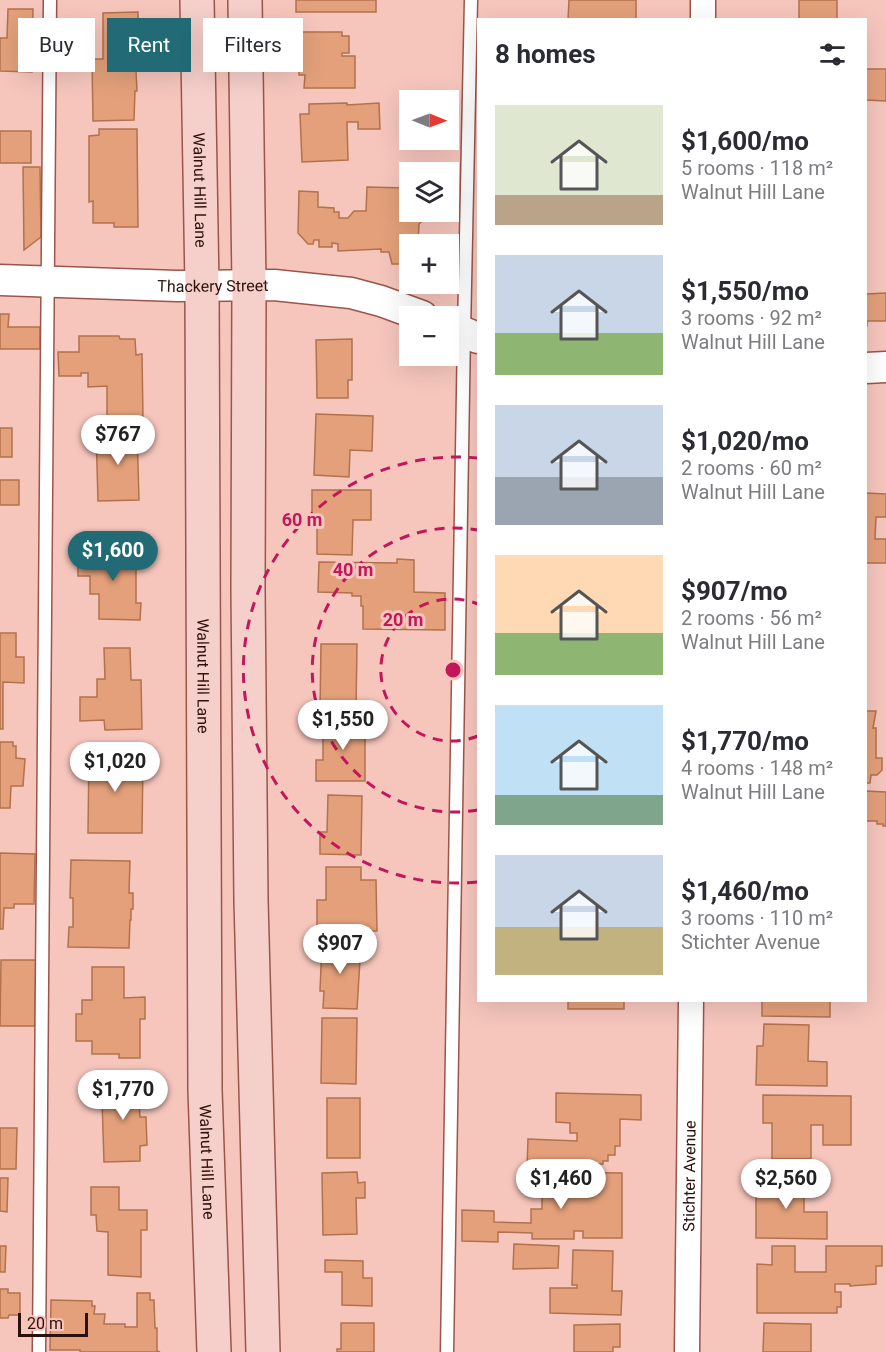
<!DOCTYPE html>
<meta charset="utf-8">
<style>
:root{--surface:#fff;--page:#f2f2f3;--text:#2b2b33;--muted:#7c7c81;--accent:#216a76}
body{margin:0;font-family:Roboto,sans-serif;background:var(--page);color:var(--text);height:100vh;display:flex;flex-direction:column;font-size:22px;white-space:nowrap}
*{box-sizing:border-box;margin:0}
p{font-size:20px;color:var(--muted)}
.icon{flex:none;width:33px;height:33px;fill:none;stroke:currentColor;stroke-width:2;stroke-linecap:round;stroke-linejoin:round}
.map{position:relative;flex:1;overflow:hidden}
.side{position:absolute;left:477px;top:18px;width:390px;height:984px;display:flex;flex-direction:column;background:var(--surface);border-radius:0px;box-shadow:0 6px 24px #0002}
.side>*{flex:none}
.hud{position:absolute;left:18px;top:18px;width:369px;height:54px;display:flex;gap:12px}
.needle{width:39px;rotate:91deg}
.fabs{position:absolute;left:399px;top:90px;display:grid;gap:12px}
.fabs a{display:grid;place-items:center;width:60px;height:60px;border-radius:0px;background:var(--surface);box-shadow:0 6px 24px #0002;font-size:30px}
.scale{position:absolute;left:18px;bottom:15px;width:70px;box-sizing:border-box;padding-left:6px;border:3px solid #2c100c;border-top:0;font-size:16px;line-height:21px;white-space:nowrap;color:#2c100c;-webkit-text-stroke:4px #f6c6bd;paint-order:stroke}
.price{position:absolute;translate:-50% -51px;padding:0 14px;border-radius:21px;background:#fff;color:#222;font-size:20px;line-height:39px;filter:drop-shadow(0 2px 3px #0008)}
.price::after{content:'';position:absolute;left:50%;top:36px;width:18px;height:14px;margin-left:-9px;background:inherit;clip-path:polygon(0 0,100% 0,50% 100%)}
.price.current{background:var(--accent);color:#fff}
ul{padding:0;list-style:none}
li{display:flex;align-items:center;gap:18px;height:150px;padding:0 18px}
li span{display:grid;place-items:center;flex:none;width:168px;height:120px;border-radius:0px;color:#555}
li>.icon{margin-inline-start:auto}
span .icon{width:72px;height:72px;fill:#fffc;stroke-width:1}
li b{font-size:26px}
h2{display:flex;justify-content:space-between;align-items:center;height:72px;padding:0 18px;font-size:26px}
.chip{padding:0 21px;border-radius:0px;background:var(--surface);box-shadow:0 6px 24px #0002;font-size:21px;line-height:54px}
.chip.current{background:var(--accent);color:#fff}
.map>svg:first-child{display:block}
.building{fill:#e3a07a;stroke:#b1724d;stroke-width:1.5}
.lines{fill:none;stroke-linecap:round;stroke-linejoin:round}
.service-casing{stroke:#9b554a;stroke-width:15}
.minor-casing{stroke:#9b554a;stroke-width:27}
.tertiary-casing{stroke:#9b554a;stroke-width:33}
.secondary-casing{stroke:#9b554a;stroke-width:36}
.service{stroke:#fff;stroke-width:12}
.minor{stroke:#fff;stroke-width:24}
.tertiary{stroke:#fff;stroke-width:30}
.secondary{stroke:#f5cfca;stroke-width:33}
.ring{fill:none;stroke:#c2185b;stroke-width:3;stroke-dasharray:10 8}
.labels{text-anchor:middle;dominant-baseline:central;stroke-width:6;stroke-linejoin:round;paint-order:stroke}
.street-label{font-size:16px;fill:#2c100c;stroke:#f6c6bd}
.centre{fill:#c2185b;stroke:#f6c6bd;stroke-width:3}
.ring-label{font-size:18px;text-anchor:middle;font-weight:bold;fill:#c2185b;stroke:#f6c6bd;stroke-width:6;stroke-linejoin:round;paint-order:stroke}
</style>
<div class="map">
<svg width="886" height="1352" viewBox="0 0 886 1352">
<rect width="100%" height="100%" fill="#f6c6bd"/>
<path class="building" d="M296,0H376V12H296Z
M569,0H636V20H568Z
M799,0H837V20H799Z
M8,9H33L32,72L0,71V38H7Z
M138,12L139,71H136L137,91H135L134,120L93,121L92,59H103V13Z
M299,32H342V36H349V53H342V56H355V88H304L305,75H299Z
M866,69H886V101L866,100Z
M347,103V105L379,103L380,129H358V122H347L348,160L302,162L300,114H309V104Z
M99,129H137L138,227H114V223H93V201L89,202V136L99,135Z
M0,131H31V163H0Z
M23,167H40L41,237L24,250Z
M367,187L406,188V202H410V212H433L419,224L418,244H410V267H400V264H392L389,252H381V249L338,251V244L332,243V247H319V240H314L313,244H308L298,233L299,191L318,192V207L334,208V212H339V218H348L354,211H366Z
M886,293V321H867V326H866V294Z
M0,314H9L8,327H40V349H0Z
M79,336H119L120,339H135L136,355L142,354L143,417L107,418V386L88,387V373H81V376H59L58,352H79Z
M352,339V380H348V398H317L316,340Z
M316,414L373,416L372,451L350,450L349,477L314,475Z
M0,428H12V457H0Z
M137,430L139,500L98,501L96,431Z
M0,480H19V505H0Z
M312,490H371V520H353L352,555L317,554V523H312Z
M866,493L886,494V517H876L875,539H886V563H866Z
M98,542L129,543L128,565H136V603H141L140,620L99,619V594H90V576H78V561H89V557H98Z
M397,559L414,560V592L445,593V630L363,629V606H361V596H352V593L318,592L319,562L397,563Z
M0,633H16V657H24V683L3,682V729H0Z
M321,644H357L356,711L320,710Z
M104,648H130L131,680H141L142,729L105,730L104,720L80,721V697H97V679H105Z
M866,711H876L873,728H876V758H882V770L877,775H871L870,783H866Z
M327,715L359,716V727H365V781H316V760H323V733H327Z
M0,742H13V746H16V758L25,759L23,786H11L10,808H0Z
M89,751L137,752V760H143L142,833H88Z
M866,791L886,792V826H883V824H877V821H866Z
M328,795L362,796L361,855L320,854V832H327Z
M0,853L35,854L34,904H14V908H4L3,929H0Z
M71,860L130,861L129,893H133V909H131V920H130L129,948L68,947L69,927H73V898H70Z
M326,867H361V880H376L377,931H317V900H326Z
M322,943L361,944L357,1009L323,1008L324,991H320Z
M1,960H36L35,1026H0Z
M92,967H124V998L145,997V1019H140V1058H119V1054H92V1041H76V1014H82V1000H92Z
M568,1000H624V1009H568Z
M762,1000H830V1017L762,1016Z
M322,1018H357L356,1084L321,1083Z
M764,1024L809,1025L808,1061L827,1062V1086L756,1085L757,1046H763Z
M135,1075V1102L139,1101L140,1117H146L147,1145L140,1146V1161L104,1162L102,1101H108L107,1076Z
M556,1093L641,1095V1120L620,1119V1146H615V1155H608V1161H603V1164H587V1168L527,1167L528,1139L577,1141V1133H570V1123L556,1122Z
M763,1095L851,1096V1145H823V1125H811V1159H772V1123H763Z
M327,1098H360V1158H327Z
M0,1128H17L16,1169H0Z
M357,1172L358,1183L365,1182V1198H356L357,1234L323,1235L322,1173Z
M542,1172L622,1173V1238H583V1231H574V1239H532V1233L498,1232V1242L462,1241V1210L494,1211V1222L531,1223V1209H542Z
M756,1175L804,1176V1212H827V1239L756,1238Z
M0,1178H8L7,1212L0,1211Z
M91,1187H119V1210H147V1230H141V1277L108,1275V1232L97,1231L96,1215H91Z
M514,1244L559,1246L558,1268L513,1269Z
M0,1246H6L5,1272H0Z
M772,1246H795V1272H826V1246H882V1266H876V1284L850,1286V1284H835V1292H841V1307H837V1313H757V1264L772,1265Z
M573,1250L613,1251L612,1291H622L621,1315L550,1313V1288H577V1285H572Z
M325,1260L363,1261V1278H372V1306L342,1305V1272H325Z
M0,1289H8V1293H20V1315H9L8,1318H0Z
M137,1293H150V1300H154L155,1328H157V1351L160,1352H80V1350H50L51,1300L92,1301V1306H95L94,1314H105L104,1324H125V1327H137Z
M341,1323H374V1352H337V1349H341Z
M764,1323L811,1324V1352H763Z
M620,1324V1347H613V1352H574V1325Z"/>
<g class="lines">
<defs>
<path id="service" d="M39,1352L50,0
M447,1352L464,332L471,0"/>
<g id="minor">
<path d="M703,20V0"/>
<path id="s1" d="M687,1352L691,1000"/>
</g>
<g id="tertiary">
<path id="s2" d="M0,280L177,286L274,285L351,293L381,301L422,316"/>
<path d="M448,326L478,338"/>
<path d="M866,368L886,367"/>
</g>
<g id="secondary">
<path id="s3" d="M197,0L202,286L205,1090L214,1352"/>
<path d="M245,0L249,285L248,590L251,900L263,1352"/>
</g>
</defs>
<use href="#service" class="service-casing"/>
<use href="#minor" class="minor-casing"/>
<use href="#tertiary" class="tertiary-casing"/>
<use href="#secondary" class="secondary-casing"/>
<use href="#service" class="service"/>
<use href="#minor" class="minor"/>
<use href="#tertiary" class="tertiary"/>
<use href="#secondary" class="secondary"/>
</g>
<g class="ring">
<path d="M478 736A71 71 0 1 1 478 604"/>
<path d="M478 810A142 142 0 1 1 478 530"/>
<path d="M477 882A213 213 0 1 1 477 458"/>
</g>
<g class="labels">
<g class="street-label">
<text stroke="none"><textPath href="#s3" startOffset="190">Walnut Hill Lane</textPath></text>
<text stroke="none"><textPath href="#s2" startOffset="213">Thackery Street</textPath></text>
<text stroke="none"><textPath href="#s3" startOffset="676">Walnut Hill Lane</textPath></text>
<text stroke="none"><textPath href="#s3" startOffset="1162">Walnut Hill Lane</textPath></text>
<text stroke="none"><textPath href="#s1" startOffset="176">Stichter Avenue</textPath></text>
</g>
</g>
<circle cx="453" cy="670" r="9" class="centre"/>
<g class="ring-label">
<text x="302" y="526">60 m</text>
<text x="353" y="576">40 m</text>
<text x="403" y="626">20 m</text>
</g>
</svg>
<div class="fabs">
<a><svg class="needle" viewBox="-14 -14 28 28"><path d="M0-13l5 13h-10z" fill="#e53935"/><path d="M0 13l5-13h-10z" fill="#7c7c81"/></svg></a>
<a><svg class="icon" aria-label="layers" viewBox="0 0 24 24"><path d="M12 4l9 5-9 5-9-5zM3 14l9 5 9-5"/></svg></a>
<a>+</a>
<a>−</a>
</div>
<div class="scale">20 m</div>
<b class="price" style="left:118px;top:466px">$767</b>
<b class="price current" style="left:113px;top:582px">$1,600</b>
<b class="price" style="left:343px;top:751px">$1,550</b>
<b class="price" style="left:115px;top:793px">$1,020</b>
<b class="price" style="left:340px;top:975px">$907</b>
<b class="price" style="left:123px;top:1121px">$1,770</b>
<b class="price" style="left:561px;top:1210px">$1,460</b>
<b class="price" style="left:786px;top:1210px">$2,560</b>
<div class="hud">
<a class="chip">Buy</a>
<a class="chip current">Rent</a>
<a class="chip">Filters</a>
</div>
<section class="side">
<h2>8 homes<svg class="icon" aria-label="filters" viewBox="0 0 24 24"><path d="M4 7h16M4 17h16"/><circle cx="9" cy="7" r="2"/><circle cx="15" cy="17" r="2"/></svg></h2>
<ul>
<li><span style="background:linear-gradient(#dfe7d0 75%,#b9a48a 0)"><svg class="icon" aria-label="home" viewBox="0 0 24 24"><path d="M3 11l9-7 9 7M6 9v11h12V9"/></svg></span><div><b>$1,600/mo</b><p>5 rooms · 118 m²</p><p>Walnut Hill Lane</p></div></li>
<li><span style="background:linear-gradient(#c9d6e8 65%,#8fb573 0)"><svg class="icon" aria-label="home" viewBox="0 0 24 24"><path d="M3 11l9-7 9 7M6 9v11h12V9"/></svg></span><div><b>$1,550/mo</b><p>3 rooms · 92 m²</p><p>Walnut Hill Lane</p></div></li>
<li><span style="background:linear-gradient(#c9d6e8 60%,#9aa5b1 0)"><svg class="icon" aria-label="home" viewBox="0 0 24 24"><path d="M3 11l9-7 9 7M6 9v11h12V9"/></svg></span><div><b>$1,020/mo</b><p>2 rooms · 60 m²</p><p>Walnut Hill Lane</p></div></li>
<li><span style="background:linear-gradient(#ffd9b3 65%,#8fb573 0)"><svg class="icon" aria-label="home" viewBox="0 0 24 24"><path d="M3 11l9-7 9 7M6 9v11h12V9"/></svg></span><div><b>$907/mo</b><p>2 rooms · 56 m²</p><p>Walnut Hill Lane</p></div></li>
<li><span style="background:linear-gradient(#bfe0f5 75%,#7fa58c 0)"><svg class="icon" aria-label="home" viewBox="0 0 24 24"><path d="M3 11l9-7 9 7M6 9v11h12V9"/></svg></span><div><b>$1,770/mo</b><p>4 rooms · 148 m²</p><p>Walnut Hill Lane</p></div></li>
<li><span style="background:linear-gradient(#c9d6e8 60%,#c2b280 0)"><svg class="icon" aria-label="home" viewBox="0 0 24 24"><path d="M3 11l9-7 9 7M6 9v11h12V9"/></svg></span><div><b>$1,460/mo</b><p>3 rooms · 110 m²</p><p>Stichter Avenue</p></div></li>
</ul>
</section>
</div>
